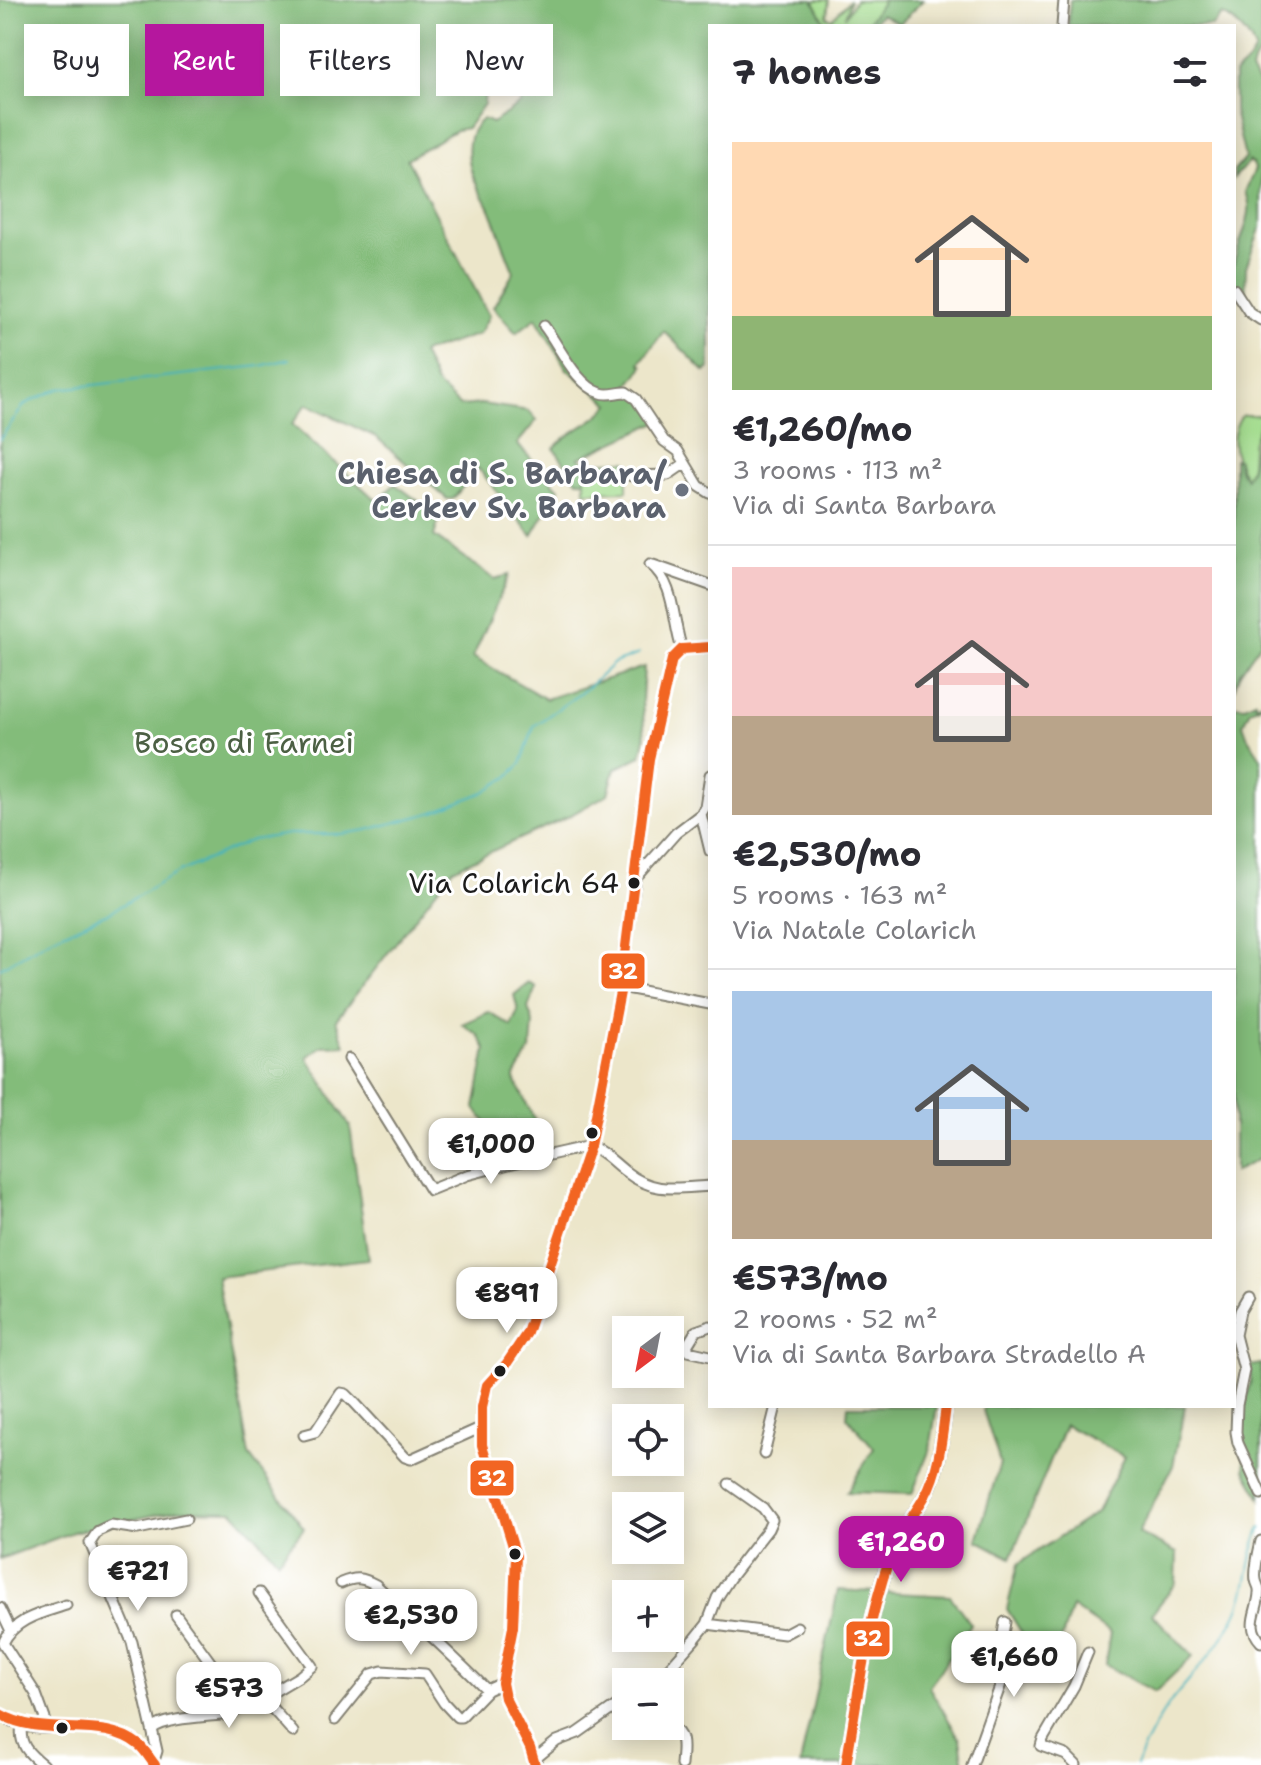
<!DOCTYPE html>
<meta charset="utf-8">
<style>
:root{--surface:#fff;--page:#f7f7f7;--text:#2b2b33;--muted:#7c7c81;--line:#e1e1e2;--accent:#b5179e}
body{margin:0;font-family:"Shantell Sans",sans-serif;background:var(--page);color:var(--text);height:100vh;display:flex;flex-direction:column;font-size:30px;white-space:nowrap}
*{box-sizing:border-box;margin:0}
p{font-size:26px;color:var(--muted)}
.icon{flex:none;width:44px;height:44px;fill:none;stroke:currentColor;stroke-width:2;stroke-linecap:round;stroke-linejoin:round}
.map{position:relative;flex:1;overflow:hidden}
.panel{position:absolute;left:708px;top:24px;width:528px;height:1384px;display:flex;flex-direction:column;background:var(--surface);border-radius:0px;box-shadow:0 4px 20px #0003}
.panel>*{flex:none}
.banner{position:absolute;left:24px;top:24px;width:564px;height:72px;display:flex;gap:16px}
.needle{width:52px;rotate:212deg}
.fabs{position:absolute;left:612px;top:1316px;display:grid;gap:16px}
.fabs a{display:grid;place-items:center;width:72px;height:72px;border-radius:0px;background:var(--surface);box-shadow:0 4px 20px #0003;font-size:40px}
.price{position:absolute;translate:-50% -68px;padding:0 18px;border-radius:16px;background:#fff;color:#222;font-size:26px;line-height:52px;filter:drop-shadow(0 2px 4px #0008)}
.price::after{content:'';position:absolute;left:50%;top:48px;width:24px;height:18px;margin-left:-12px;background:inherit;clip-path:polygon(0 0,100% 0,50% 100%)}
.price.on{background:var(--accent);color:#fff}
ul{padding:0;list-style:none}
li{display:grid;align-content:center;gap:16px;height:424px;padding:0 24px}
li+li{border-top:2px solid var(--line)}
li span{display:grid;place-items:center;height:248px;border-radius:0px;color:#555}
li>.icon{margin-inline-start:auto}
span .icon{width:144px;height:144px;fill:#fffc;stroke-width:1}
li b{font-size:34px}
h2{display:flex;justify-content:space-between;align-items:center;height:96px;padding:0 24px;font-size:34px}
.tag{padding:0 28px;border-radius:0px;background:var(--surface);box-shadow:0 4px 20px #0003;font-size:28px;line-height:72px}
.tag.on{background:var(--accent);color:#fff}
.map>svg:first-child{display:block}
.green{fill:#a4dd8f;stroke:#607c56;stroke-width:2}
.forest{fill:#83bc7a;stroke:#506c4b;stroke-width:2}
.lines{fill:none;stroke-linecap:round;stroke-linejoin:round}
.stream{stroke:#42b2bd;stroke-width:2}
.street-casing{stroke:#848173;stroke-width:13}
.secondary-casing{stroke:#848173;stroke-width:16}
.street{stroke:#fff;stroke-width:9}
.secondary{stroke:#fce5cf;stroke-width:12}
.bus-1-casing{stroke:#fff;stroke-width:16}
.bus-1{stroke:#f26522;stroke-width:10}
.worship-dot{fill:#6b7280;stroke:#fff;stroke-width:3}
.bus-dot{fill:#1c1c1c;stroke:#fff;stroke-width:3}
.labels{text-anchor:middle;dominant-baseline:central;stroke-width:6;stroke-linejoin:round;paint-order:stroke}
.bus-label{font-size:28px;fill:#1c1c1c;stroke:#fff;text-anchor:end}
.worship-label{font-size:30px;font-weight:bold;fill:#5b616d;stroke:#fff;text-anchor:end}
.park-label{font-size:30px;fill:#4c6044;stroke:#fff}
.line-badge{stroke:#fff;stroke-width:3}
.badge-label{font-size:22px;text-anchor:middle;font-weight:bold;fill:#fff}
</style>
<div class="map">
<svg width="1261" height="1765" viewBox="0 0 1261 1765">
<rect width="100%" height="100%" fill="#fff"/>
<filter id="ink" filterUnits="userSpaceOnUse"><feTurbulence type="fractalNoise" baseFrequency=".0125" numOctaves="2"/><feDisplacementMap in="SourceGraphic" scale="16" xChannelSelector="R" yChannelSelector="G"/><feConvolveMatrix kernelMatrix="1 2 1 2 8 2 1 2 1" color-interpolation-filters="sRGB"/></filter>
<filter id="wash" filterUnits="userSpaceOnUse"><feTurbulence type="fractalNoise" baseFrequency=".006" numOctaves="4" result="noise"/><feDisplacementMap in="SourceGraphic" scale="32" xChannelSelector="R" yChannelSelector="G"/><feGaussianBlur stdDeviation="1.8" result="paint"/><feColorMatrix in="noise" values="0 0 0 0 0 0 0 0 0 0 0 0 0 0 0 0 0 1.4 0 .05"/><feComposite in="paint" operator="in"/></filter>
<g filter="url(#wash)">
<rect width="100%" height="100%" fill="#ece6ca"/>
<path class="green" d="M816,0H829L827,17L832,19L850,0L845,17L855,0H884L865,26H827L814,1Z
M1242,415H1261C1261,425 1256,431 1253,440C1250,454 1254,466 1246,478C1234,459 1227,436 1242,415Z
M627,461V491L585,492V463Z"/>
<path class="forest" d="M0,0H813L827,26H710V367L705,372L664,331L640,363L643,366L629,385L662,420L579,458L585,462V480L577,481L554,448C571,429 594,424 610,404L567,369L536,318L516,333L493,307L514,272C505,253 500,233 492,214C488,202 480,192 475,181C466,162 464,131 483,119L492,123L520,104L523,86L518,70L502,71L499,67L493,78L486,74L484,104L467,128L456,130L407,159L489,316L479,334L422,353L436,384L460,406L482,404L529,411L537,420L517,444L559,489L532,536L478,468L453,499H447L376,437L307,404L292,424L377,501L395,484L440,517L434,536L494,579L509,575L473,657L546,699L644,667L642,701L645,739L641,756L615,769L608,794L567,817L453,869L336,1020L345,1045L322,1046L307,1057L350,1126L368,1259L217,1277L249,1455L304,1528L278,1560L233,1511L178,1510L73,1532L0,1559Z
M884,0H923L900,24L881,14L869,26H865Z
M1070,0H1261V52L1254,60L1251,71L1261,87V226L1246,267L1245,302C1242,297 1236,291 1234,285C1225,257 1261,216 1245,192L1255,169L1253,164L1249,161L1234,178V171L1245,158L1234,111V74L1247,63L1255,50C1249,35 1236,21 1222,15L1212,26H1068Z
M1261,424V642L1240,673L1234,690V459L1238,460L1239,469L1246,478C1256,463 1252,442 1261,424Z
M1255,701L1256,705L1261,702V705L1250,710L1243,724L1248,738L1261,758V1158L1234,1172V705L1245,706Z
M529,983L536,987L528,1008L533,1022L531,1049L514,1078L539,1129L538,1147L513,1157L475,1108L486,1049L478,1035L462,1024L489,1012L511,1026L518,1011L514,995Z
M1261,1364V1498L1245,1470L1241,1421L1251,1379L1250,1366Z
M848,1406H937L930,1449L912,1494L847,1492L874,1448L847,1417Z
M986,1406H1185L1173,1466L1138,1533L1177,1553L1176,1583L1152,1614L1193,1656L1155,1692L1105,1665L1110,1633L1072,1607L1054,1662L1031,1648L1007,1609L1018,1564L1097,1512L1125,1457L1065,1425L1011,1558L977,1540L1000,1463L983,1410Z
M838,1590L950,1596L971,1624L929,1687L960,1739L964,1765H800Z"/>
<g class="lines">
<path class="stream" d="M0,439L25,404L58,389L260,366L290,359
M0,968L54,937L110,912L179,872L252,840L289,834H341L367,830L434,812L484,792L508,777L521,764L534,726L586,689L614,663L639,654
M1136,1765C1145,1743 1158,1719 1172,1700C1194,1673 1219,1648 1235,1617C1250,1589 1247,1556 1261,1528"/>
</g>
</g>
<g filter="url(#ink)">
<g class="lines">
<defs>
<path id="street" d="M1062,26L1064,0
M1234,289L1249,312L1261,320
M544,326C559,345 576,385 601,393C608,396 618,392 626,392L636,399L664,441L678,451L699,486L710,493
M631,476L668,475L684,464
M650,564C676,584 672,621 682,649
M653,565L710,585
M701,814L710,851
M636,878L676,833L701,814L705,807L710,775
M621,987L710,1004
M349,1059L430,1190L467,1175L509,1164L590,1146C604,1151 614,1163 626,1172C654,1194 676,1188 710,1186
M1248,1297L1240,1311L1235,1335L1244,1370L1237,1405L1236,1432L1238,1443L1261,1494
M710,1326L696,1331L688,1344V1351L710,1356
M304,1435L315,1432L341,1393L346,1394L353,1401L405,1457L411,1459L480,1428
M764,1454L776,1406
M1261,1541C1259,1550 1254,1570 1256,1580C1257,1586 1260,1586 1259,1593C1258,1612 1245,1625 1261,1642
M341,1583C355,1577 362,1577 376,1585C413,1619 451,1654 487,1690
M259,1593L312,1666L300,1676L263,1698
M0,1608L11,1631
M176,1615L243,1707
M707,1624L784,1634L797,1627
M651,1682L670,1667L695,1639L707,1624L717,1598L729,1579L768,1529L772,1520L763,1508L729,1484
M0,1714C36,1748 115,1703 154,1762
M335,1720L372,1674L382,1671L425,1674L444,1703L457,1717H461L487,1690L502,1683
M22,1725C18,1744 29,1754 43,1765
M670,1726C686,1735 682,1748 681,1765
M48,1727L36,1694L3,1643C15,1618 42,1613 66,1605
M152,1729C166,1717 209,1717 228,1714C241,1711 249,1699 263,1698L293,1732
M535,1759L557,1741L578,1733L626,1699
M154,1761L157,1751L132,1642L90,1543L98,1531L111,1525L138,1529L186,1519
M535,1765L530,1748L505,1698L502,1683L513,1627L516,1556L482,1445V1407L487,1385L507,1363L527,1333L590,1146L621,987L636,878L649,759L672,659L682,649L710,647
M972,1765L1002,1681V1640L1005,1622
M1076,1765L1066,1755L1041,1746L1043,1739L1074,1686L1088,1652"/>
<path id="secondary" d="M846,1765C858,1696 866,1626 889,1560C897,1536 913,1517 925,1496C940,1469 942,1436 946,1406"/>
</defs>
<use href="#street" class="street-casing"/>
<use href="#secondary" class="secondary-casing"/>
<use href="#street" class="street"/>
<use href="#secondary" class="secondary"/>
<defs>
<path id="bus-1" d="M0,1714C45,1740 102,1715 139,1745C145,1750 150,1759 155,1765
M535,1765L530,1748L505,1698L502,1683L513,1627L516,1556L482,1445V1407L487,1385L507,1363L527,1333L590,1146L621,987L649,759L672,659L682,649L710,647
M846,1765C858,1696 866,1626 889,1560C897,1536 913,1517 925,1496C940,1468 942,1436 946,1406"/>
</defs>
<use href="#bus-1" class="bus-1-casing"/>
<use href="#bus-1" class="bus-1"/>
</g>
</g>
<circle class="worship-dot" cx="682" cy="490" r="8"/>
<g class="bus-dot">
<circle cx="634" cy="883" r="7"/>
<circle cx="592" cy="1133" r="7"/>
<circle cx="500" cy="1371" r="7"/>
<circle cx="515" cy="1554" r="7"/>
<circle cx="62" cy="1728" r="7"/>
</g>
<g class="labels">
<g class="bus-label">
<text x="619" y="883">Via Colarich 64</text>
</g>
<g class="worship-label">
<text x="666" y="473">Chiesa di S. Barbara/<tspan x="666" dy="34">Cerkev Sv. Barbara</tspan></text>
</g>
<g class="park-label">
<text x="244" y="742">Bosco di Farnei</text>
</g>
</g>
<g class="line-badge">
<rect x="600" y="952" width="46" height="38" rx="8" fill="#f26522"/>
<rect x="469" y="1459" width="46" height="38" rx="8" fill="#f26522"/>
<rect x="845" y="1620" width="46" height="38" rx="8" fill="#f26522"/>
</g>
<g class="badge-label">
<text x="623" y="979">32</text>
<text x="492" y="1486">32</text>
<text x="868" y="1646">32</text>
</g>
</svg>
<div class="fabs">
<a><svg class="needle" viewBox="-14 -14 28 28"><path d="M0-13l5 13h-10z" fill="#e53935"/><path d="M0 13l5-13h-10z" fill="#7c7c81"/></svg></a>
<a><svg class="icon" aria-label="locate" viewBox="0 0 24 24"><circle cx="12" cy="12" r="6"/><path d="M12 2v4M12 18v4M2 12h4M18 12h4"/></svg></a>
<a><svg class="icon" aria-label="layers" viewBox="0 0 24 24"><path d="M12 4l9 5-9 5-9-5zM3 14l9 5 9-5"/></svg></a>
<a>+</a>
<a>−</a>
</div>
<b class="price" style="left:491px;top:1186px">€1,000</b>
<b class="price" style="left:507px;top:1335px">€891</b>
<b class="price on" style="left:901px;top:1584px">€1,260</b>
<b class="price" style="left:138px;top:1613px">€721</b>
<b class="price" style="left:411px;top:1657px">€2,530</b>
<b class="price" style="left:1014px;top:1699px">€1,660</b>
<b class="price" style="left:229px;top:1730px">€573</b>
<div class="banner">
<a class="tag">Buy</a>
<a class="tag on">Rent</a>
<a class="tag">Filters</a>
<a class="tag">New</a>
</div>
<section class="panel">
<h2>7 homes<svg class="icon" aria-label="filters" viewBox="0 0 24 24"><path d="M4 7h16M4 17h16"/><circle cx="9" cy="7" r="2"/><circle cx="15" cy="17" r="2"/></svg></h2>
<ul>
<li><span style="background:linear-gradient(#ffd9b3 70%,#8fb573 0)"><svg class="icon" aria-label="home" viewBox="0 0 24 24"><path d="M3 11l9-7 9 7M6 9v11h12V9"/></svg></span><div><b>€1,260/mo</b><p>3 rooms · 113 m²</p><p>Via di Santa Barbara</p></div></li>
<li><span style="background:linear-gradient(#f6c9c9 60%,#b9a48a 0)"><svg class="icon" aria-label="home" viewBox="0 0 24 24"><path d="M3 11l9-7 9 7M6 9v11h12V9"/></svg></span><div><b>€2,530/mo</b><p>5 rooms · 163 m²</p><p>Via Natale Colarich</p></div></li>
<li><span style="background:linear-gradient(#a9c7e8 60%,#b9a48a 0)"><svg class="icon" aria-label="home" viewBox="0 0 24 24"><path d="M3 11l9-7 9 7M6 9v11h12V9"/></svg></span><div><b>€573/mo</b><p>2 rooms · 52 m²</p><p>Via di Santa Barbara Stradello A</p></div></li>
</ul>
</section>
</div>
